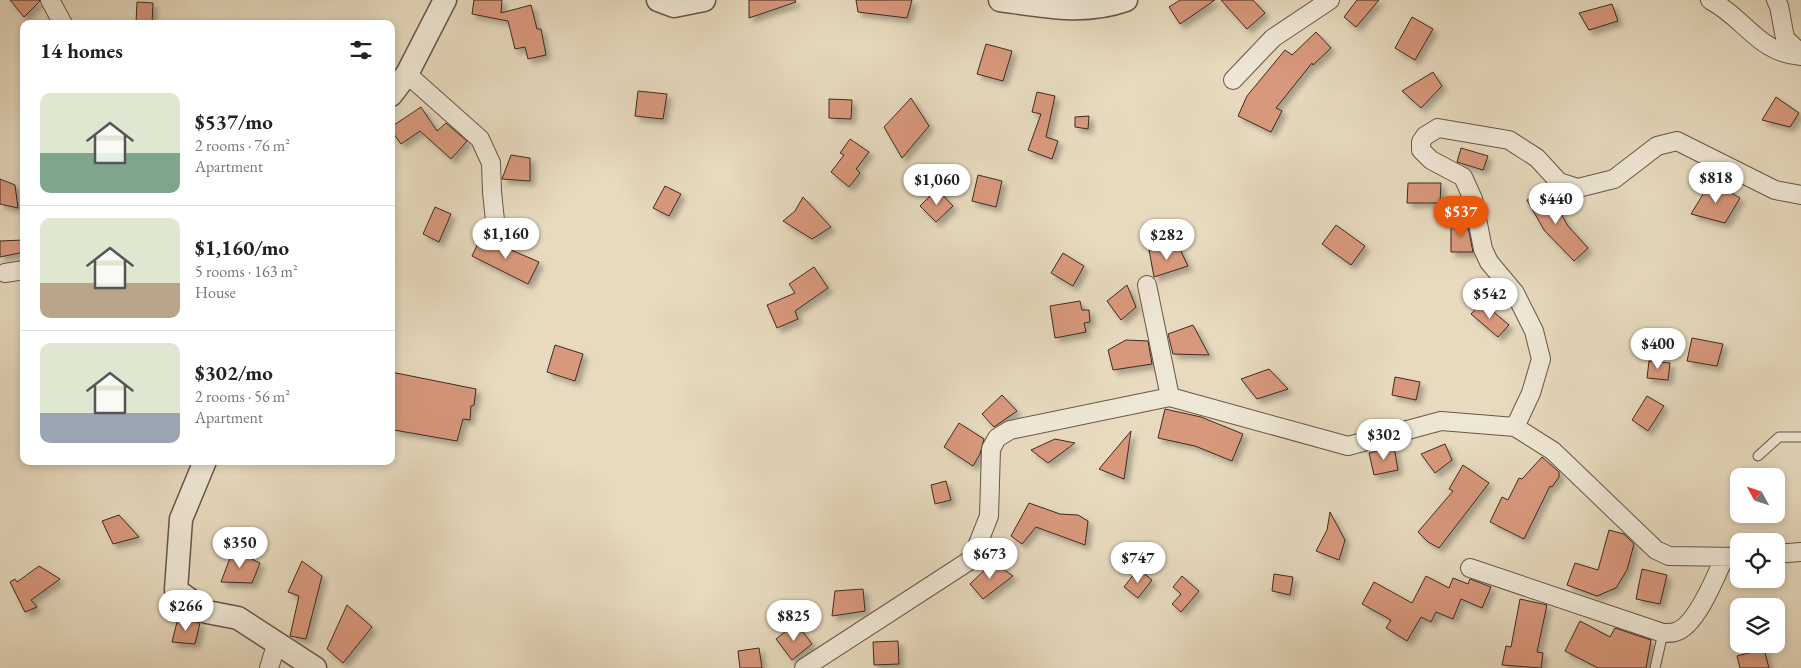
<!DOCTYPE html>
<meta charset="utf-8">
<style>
:root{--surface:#fff;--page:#f2f2f2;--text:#202124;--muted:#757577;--line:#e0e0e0;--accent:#ea580c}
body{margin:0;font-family:"EB Garamond",serif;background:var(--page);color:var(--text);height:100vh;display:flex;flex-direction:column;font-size:19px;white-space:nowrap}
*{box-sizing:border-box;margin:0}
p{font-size:16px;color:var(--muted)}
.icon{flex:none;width:28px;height:28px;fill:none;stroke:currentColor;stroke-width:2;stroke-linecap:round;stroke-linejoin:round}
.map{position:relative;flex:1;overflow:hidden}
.panel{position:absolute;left:20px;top:20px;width:375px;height:445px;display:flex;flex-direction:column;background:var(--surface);border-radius:10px;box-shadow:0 2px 8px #0003}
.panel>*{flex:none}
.needle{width:32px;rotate:310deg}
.buttons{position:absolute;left:1730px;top:468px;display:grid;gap:10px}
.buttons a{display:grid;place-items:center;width:55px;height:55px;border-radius:10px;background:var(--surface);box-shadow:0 2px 8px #0003;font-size:25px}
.price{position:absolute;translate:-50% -42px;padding:0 11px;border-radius:18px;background:#fff;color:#222;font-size:16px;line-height:32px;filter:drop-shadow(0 1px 2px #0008)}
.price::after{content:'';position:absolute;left:50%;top:30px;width:15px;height:11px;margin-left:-8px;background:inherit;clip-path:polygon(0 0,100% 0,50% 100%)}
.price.on{background:var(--accent);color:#fff}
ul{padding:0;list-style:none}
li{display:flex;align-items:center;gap:15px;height:125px;padding:0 20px}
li+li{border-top:1px solid var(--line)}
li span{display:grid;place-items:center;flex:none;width:140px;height:100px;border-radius:10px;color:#555}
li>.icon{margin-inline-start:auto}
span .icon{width:60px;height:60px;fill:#fffc;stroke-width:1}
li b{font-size:21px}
h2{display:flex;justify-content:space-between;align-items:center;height:60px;padding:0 20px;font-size:21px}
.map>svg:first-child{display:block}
.building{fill:#d8987b;stroke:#3e2a21;filter:url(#shadow)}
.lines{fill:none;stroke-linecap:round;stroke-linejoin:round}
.service-casing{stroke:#685648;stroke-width:11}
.minor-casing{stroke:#685648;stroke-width:20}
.tertiary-casing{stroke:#685648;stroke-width:25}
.service{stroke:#efe7d5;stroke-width:9}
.minor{stroke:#efe7d5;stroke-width:18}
.tertiary{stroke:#efe7d5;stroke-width:22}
</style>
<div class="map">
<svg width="1801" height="668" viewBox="0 0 1801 668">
<defs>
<filter id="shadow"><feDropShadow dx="4.5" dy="4.5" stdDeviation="2.5" flood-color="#0004"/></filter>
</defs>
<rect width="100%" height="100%" fill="#e7dabe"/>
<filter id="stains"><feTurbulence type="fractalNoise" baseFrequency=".004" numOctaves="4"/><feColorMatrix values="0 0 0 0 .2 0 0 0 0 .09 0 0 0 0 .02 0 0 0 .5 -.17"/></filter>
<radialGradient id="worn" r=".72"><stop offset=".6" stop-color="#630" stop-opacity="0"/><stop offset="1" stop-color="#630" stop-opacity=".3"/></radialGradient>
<path class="building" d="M10,0H39L40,1L24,17Z
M474,0H502L501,13L531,5L537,29H541L546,55L528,59L525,47L515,49L508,21L472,14Z
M749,0H795L796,2L749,18Z
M856,0H912L907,18L858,12Z
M1180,0H1215L1180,24L1169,7Z
M1221,0H1253L1265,13L1247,29Z
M1357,0H1379L1356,27L1344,17Z
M137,2L153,3L152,24L136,23Z
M1612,4L1618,21L1589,30L1579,13Z
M1412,17L1433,29L1415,60L1395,48Z
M1316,32L1331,48L1313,65L1312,63L1276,108L1282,111L1271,132L1238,116L1247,96L1285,50L1292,55Z
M986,44L1012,51L1003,81L977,74Z
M1433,72L1442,86L1421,108L1402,91Z
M638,91L667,94L663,119L635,116Z
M1037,92L1055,96L1046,137L1058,141L1052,159L1028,150L1041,114L1032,112Z
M1776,97L1799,113L1790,127L1762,120Z
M911,98L929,126L902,158L884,127Z
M829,99L852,100L851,119L829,118Z
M421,107L437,131L446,123L467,141L451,159L420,131L401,144L391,130V127Z
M1089,116L1088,129L1075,127V117Z
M850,139L869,152L856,169L860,173L849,187L831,172L844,155L840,153Z
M1461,148L1488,156L1483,170L1457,162Z
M511,155L530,158V181L502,179Z
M978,175L1002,181L996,207L972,201Z
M0,179L15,185L18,208L0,204Z
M1711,181L1740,198L1725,223L1691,214Z
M1408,183H1441L1440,203H1407Z
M665,186L681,194L669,216L653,208Z
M937,189L953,206L936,222L920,206Z
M1547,189L1568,226L1588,248L1574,261L1544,230L1527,200Z
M803,197L831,227L812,239L783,221L795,211Z
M435,207L451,214L439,242L423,234Z
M1467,222L1473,252H1451V223Z
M1336,225L1365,246L1351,265L1322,244Z
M481,237L539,262L528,284L472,256Z
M24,240V252L0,257V241Z
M1179,247L1188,266L1154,277L1149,250Z
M1063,253L1084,266L1073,286L1051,273Z
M814,267L828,288L795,311L798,319L777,328L767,305L795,293L789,284Z
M1127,285L1136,307L1121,320L1107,301Z
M1080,301L1082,310H1089L1090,322L1084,323L1086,332L1055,338L1050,306Z
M1482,302L1509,325L1498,337L1471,314Z
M1193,325L1209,355L1173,354L1168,334Z
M1692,338L1723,344L1717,366L1687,361Z
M1126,340L1148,341L1152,364L1113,370L1108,350Z
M555,345L583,354L575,381L547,372Z
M1649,361L1670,363L1668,380L1647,378Z
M1269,369L1288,389L1257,399L1241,379Z
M391,372L476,389L474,405L471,406L470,420L463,419L457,441L394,430V425H391Z
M1395,377L1420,382L1416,400L1392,395Z
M1002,395L1017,411L994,427L982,414Z
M1647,396L1664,406L1648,431L1632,420Z
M1165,409L1201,417L1243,434L1232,461L1195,446L1158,438Z
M959,423L984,439L980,454L973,466L944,447Z
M1131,431L1124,479L1099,469Z
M1055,439L1075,443L1048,463L1031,450Z
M1445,444L1452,460L1435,473L1421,454Z
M1394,447L1398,470L1374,475L1369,453Z
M1542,457L1559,472V477L1552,487L1550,486L1524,539L1490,522L1502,497L1508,500L1519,478L1522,479Z
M1463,465L1489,483L1439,548L1428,542L1418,532L1453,491L1449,489Z
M946,481L951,500L935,504L931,485Z
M1029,503L1060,514L1078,515L1088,521L1085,545L1036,527L1022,544L1011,536Z
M1330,512L1345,540L1339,560L1316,551L1327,530Z
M119,515L139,537L113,544L102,521Z
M1609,530L1624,534L1634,544L1627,570L1616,588L1597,596L1567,585L1575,563L1598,570Z
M233,550L260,563L252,583L221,582Z
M302,561L322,576L306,639L290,636L299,596L288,592Z
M993,562L1013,576L983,599L970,584Z
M39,566L60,579L31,600L37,607L25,612L10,582L15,579L17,582Z
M1138,569L1152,580L1138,598L1124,587Z
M1642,569L1667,575L1660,604L1636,599Z
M1274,574L1293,577L1290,595L1272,591Z
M1182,576L1199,591L1181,612L1172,604L1181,594L1173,587Z
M1426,576L1449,588L1453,578L1468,584L1470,579L1491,587L1482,608L1461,599L1453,619L1436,612L1431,622L1421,617L1407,641L1386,628L1391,620L1362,604L1374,582L1412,603Z
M863,589L865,611L832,616L835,591Z
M1520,599L1547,605L1537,652L1543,653L1541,668L1502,665L1506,646L1511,647Z
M347,605L372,627L343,663L327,649Z
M178,618L200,623L195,644L172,642Z
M1580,621L1610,637L1615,628L1651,640L1646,668H1598L1565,651Z
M796,623L812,644L792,660L776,639Z
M898,641L899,664L874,665L873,642Z
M759,648L762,668H740L738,651Z
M1764,649L1769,668H1740L1737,656Z"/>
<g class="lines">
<defs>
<path id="service" d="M1758,456L1779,437H1801
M1655,668L1663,633"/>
<path id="minor" d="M50,0L63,24
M1710,0C1745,18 1758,53 1801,56
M1776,0L1779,6L1785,38L1801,54
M407,74L480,139L491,163L492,192L496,230
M1233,80L1273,38L1330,0
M5,273L24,270
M1147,285L1170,397
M1515,427L1531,393L1541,359L1534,331L1515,293L1489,262L1483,249L1473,199L1463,177L1431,160L1421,150V142L1425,136L1438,128L1509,140L1537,158L1559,182L1578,188L1614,179L1657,146L1677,141L1775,190L1801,195
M1776,554L1801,552
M1470,568L1663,633C1667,633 1672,633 1675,632C1696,627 1716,576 1724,558
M269,668L277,642
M804,668L972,559L989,516L991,449L997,438L1010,430L1170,397L1348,446L1441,421L1515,427L1553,451L1656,550L1669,556L1739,557"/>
<path id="tertiary" d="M658,0L674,6L704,0
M1000,0C1043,6 1084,15 1126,0
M391,95L407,74L445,0
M205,461L181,519L176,590L207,612L238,618L315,668"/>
</defs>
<use href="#service" class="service-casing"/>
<use href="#minor" class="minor-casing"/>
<use href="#tertiary" class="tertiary-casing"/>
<use href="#service" class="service"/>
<use href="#minor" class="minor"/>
<use href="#tertiary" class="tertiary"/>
</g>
<rect width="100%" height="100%" filter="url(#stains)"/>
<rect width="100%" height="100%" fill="url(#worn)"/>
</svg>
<div class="buttons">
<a><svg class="needle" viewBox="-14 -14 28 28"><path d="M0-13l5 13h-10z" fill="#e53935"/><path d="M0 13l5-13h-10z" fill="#757577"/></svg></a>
<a><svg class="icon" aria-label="locate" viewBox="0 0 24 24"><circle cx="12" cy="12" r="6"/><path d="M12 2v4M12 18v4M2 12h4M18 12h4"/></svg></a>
<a><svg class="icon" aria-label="layers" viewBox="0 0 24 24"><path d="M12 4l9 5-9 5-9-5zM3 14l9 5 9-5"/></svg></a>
</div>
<b class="price" style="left:1716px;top:204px">$818</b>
<b class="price" style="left:937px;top:206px">$1,060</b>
<b class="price" style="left:1556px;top:225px">$440</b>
<b class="price on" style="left:1461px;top:238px">$537</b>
<b class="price" style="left:506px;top:260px">$1,160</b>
<b class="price" style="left:1167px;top:261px">$282</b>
<b class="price" style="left:1490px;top:320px">$542</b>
<b class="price" style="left:1658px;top:370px">$400</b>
<b class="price" style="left:1384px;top:461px">$302</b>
<b class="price" style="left:240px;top:569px">$350</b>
<b class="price" style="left:990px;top:580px">$673</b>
<b class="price" style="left:1138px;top:584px">$747</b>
<b class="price" style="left:186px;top:632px">$266</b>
<b class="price" style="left:794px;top:642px">$825</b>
<section class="panel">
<h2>14 homes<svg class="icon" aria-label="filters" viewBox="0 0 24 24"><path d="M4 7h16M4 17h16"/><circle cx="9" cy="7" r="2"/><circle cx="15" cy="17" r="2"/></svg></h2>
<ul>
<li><span style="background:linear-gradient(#dfe7d0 60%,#7fa58c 0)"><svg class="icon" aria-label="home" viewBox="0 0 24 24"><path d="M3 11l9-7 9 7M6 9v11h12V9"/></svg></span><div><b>$537/mo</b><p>2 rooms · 76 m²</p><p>Apartment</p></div></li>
<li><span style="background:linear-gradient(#dfe7d0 65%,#b9a48a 0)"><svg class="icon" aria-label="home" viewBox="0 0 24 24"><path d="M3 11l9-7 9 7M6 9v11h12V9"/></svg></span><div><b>$1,160/mo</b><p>5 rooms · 163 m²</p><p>House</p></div></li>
<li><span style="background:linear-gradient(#dfe7d0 70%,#9aa5b1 0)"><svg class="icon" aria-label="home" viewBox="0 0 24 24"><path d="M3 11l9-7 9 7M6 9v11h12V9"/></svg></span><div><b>$302/mo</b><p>2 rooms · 56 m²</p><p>Apartment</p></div></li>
</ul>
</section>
</div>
